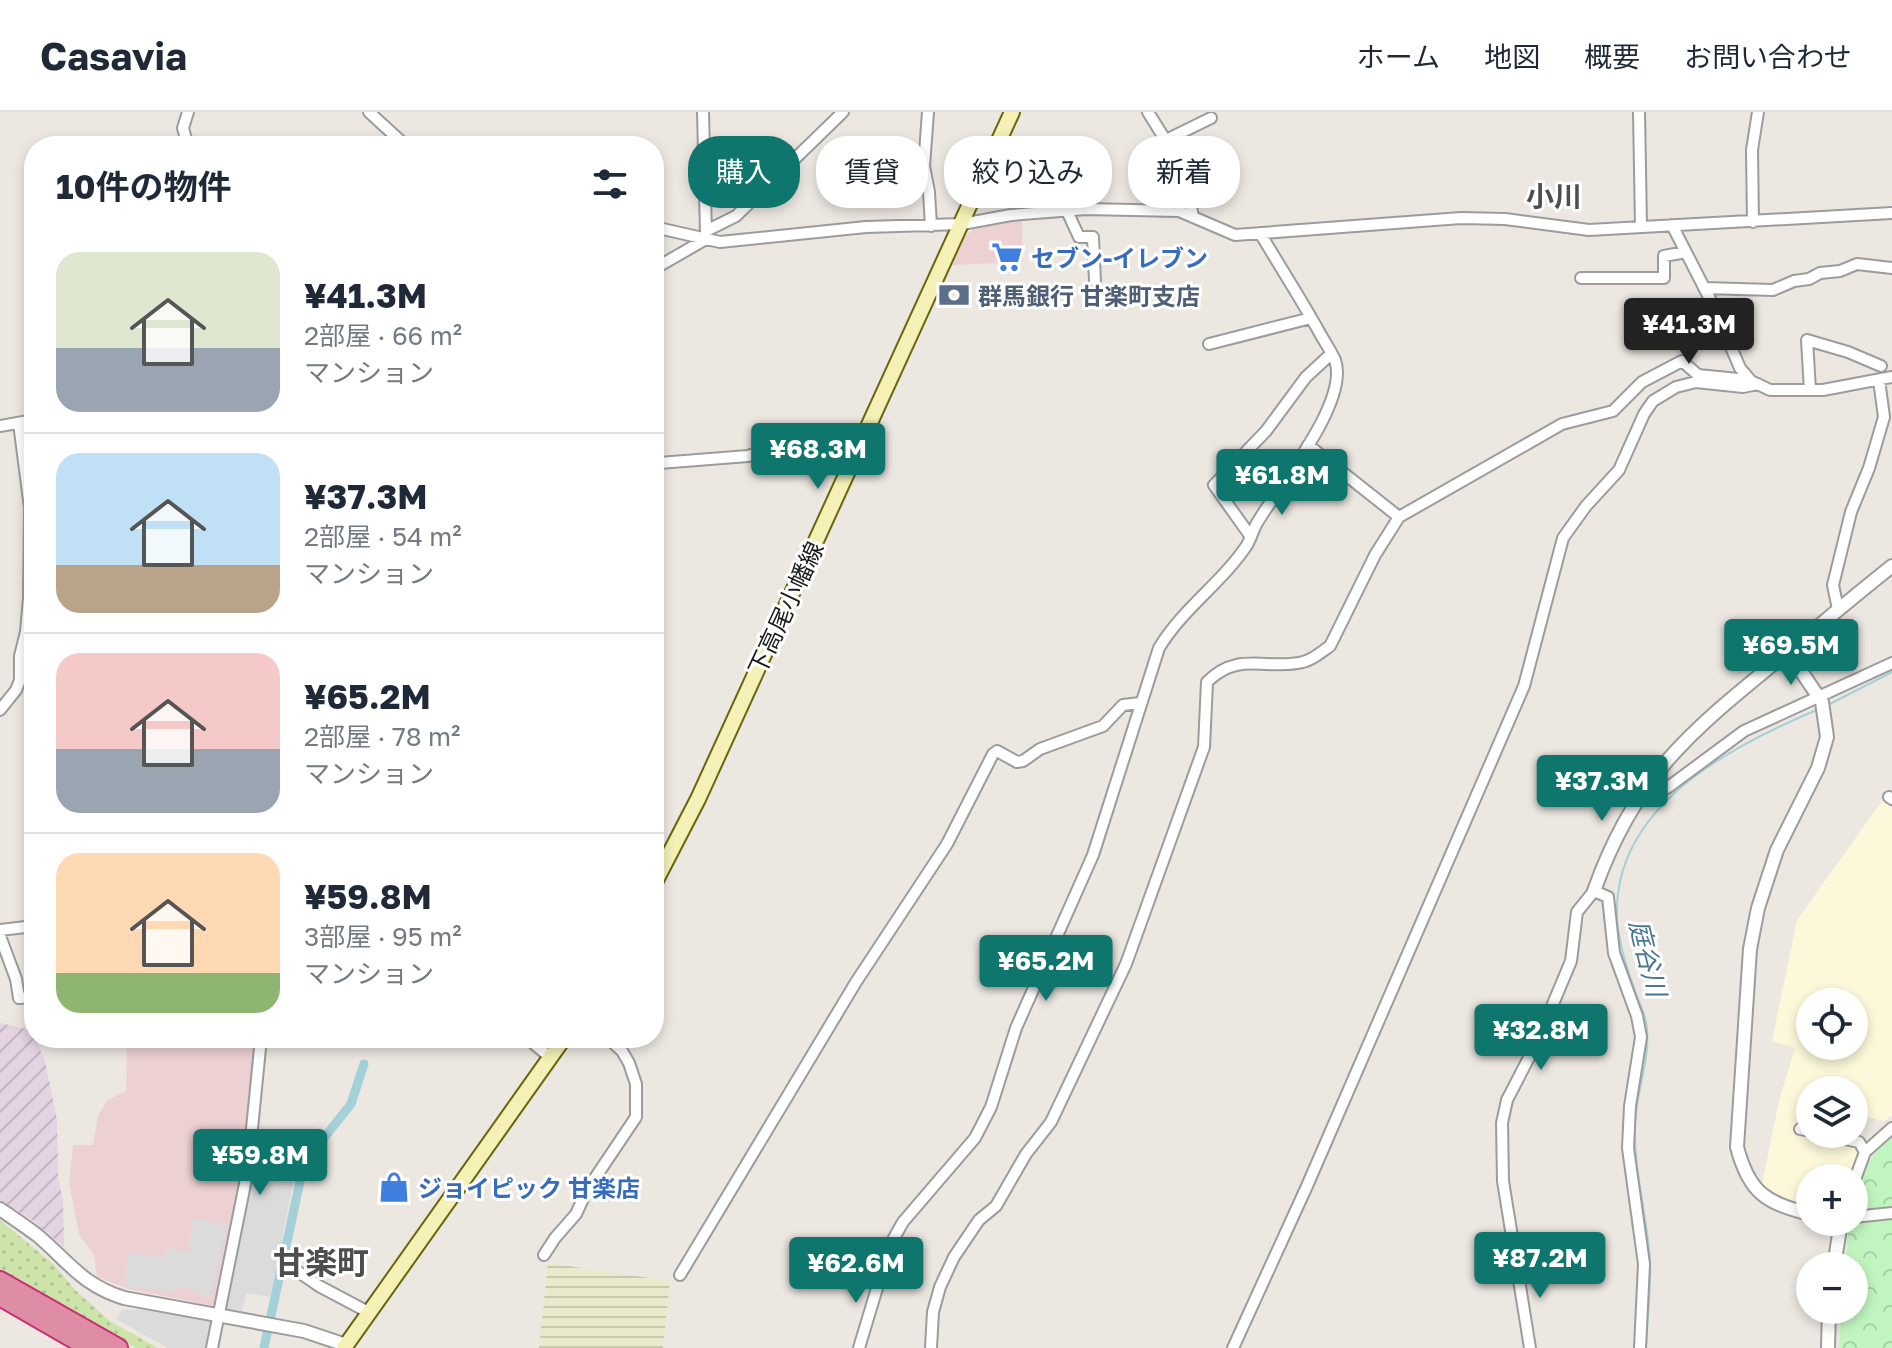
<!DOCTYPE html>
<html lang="ja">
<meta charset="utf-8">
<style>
:root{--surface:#fff;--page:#f2f2f3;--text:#1f2937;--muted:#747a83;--line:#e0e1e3;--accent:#0f766e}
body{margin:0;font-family:"Golos Text","Noto Sans JP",sans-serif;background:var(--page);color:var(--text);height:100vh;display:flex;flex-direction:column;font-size:30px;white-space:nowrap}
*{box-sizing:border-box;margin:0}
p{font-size:26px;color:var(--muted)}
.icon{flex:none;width:44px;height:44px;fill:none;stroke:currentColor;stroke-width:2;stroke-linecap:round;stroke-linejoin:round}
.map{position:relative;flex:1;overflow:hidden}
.side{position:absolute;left:24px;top:24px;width:640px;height:912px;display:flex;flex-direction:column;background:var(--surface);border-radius:32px;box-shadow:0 4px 12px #0003}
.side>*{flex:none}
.guide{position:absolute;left:688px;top:24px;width:760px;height:72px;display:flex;gap:16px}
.fabs{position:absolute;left:1796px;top:876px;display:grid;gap:16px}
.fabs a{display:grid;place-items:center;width:72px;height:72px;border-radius:50%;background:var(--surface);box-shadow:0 4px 12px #0003;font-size:40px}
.price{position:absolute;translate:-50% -68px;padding:0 18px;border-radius:8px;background:var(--accent);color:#fff;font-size:26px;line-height:52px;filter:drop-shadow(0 2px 4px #0008)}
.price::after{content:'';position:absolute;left:50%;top:48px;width:24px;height:18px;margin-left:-12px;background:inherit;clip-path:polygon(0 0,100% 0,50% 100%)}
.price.on{background:#222;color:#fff}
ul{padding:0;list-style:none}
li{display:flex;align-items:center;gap:24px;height:200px;padding:0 32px}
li+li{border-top:2px solid var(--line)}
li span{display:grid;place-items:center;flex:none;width:224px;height:160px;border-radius:24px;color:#555}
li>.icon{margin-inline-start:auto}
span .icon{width:96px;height:96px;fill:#fffc;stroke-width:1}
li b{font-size:34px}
h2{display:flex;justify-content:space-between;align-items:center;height:96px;padding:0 32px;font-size:34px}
.tag{padding:0 28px;border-radius:32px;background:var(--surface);box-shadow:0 4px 12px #0003;font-size:28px;line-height:72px}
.tag.on{background:var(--accent);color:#fff}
header{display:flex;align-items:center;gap:48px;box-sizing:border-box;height:112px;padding:0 40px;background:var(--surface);border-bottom:2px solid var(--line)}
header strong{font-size:38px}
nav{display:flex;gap:44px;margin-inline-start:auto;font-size:28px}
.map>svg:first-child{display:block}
.commercial{fill:#ecd0d2}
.industrial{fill:url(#industrial-furrows)}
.education{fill:#fcf8d9;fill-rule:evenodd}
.farmland{fill:url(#farmland-rules)}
.grass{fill:url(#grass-dots)}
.park{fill:url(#park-crowns)}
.parking{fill:#dbdbdb}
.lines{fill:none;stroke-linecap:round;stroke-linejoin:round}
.stream{stroke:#a3d1d7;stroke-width:2}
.canal{stroke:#a3d1d7;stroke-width:9}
.minor-casing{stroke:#9c9c9c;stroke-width:14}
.tertiary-casing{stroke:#9c9c9c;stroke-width:16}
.secondary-casing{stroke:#68670b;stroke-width:18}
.motorway-casing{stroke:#c92f75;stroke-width:22}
.minor{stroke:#fff;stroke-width:10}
.tertiary{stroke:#fff;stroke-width:12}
.secondary{stroke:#f4f0b6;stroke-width:14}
.motorway{stroke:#df8ca5;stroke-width:18}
.labels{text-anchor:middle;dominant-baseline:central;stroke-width:6;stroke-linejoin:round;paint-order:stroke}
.shop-label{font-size:24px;font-weight:bold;fill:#366cbe;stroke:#fff;text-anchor:start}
.service-label{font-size:24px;font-weight:bold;fill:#4e5e75;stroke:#fff;text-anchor:start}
.street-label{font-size:24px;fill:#1b1b1b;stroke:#fff}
.water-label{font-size:26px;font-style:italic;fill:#497794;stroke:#fff}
.quarter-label{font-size:28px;font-weight:bold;fill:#4e4e4e;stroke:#fff}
.district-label{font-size:32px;font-weight:bold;fill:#4e4e4e;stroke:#fff}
</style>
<header>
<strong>Casavia</strong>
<nav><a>ホーム</a><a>地図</a><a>概要</a><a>お問い合わせ</a></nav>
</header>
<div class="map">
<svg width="1892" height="1236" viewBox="0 0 1892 1236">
<defs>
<pattern id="industrial-furrows" width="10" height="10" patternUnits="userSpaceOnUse" patternTransform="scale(2)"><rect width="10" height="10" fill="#e4d3e3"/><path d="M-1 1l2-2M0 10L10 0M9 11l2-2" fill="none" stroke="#c3b5c2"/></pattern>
<pattern id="farmland-rules" width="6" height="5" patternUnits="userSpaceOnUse" patternTransform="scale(2)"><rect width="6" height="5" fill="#eae9cc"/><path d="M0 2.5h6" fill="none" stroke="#c8c7af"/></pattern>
<pattern id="grass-dots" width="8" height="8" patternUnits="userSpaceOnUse" patternTransform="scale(2)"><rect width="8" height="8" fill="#cce4a9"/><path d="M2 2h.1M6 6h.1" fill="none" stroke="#afc391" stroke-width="1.8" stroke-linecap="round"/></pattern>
<pattern id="park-crowns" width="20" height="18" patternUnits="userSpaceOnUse" patternTransform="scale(2)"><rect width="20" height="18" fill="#c1f5bf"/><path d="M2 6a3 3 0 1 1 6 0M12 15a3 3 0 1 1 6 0" fill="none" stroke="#a5d1a4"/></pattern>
</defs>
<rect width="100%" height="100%" fill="#ece7e1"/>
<path class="commercial" d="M1022,107L1023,150L950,153L963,127L976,114Z
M132,926H259L247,1052L218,1191L214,1194L129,1177L97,1165L94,1143L79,1122L69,1071L73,1033H93L98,1004L107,988L126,979L127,932H131Z"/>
<path class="industrial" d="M0,911L27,917L34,923L45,949L57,1008L58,1065L63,1088L64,1135L32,1108L0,1088Z"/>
<path class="education" d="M1882,689L1892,696V1004L1884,1009L1856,1002L1854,1008V978H1810V1022H1851L1849,1031L1857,1033L1860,1042L1850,1066H1810V1097L1772,1083L1762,1072L1780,985L1795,936L1772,929L1797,808ZM1810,890H1854V934H1810Z"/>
<path class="farmland" d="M548,1151L670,1169L663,1236H539Z"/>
<path class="grass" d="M0,1108L53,1152L76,1179L110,1209L158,1236H136L0,1158Z"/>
<path class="park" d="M1892,1022V1236H1839L1841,1198H1854V1154H1845L1849,1113L1850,1110H1854C1854,1072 1866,1049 1892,1022Z"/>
<path class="parking" d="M254,1045L297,1050L271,1185L246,1181L242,1201L222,1198Z
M192,1106L227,1113L211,1185L195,1182L196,1178L179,1174L177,1180L126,1175L128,1141L164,1145L165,1137L190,1139Z
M163,1197L214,1208L208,1236H168L116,1207L122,1198Z"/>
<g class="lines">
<path class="stream" d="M1828,593L1892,560
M1646,1236C1647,1208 1651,1179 1650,1151C1648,1105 1633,1059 1635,1012C1636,978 1652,945 1646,910C1644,899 1637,887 1634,876C1626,854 1618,828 1617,805C1613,694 1731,634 1819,597"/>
<path class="canal" d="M264,1236L304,1051L351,992L364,952"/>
<defs>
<path id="minor" d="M188,0L183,16L188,34
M369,0L406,34
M703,0L706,121
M928,0L924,54L929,80L931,114
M1148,0L1184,58L1193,105
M1639,0L1641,114
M1166,28L1211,6
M1067,99L1079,125H1093L1095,169
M1753,110L1752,38L1758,0
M1672,113L1713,193L1740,256L1751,269L1770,278H1823L1892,265
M654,115L720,130L866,115L962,112L1011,103L1086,97L1179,99L1235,123L1461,106L1505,107L1589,118L1892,101
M706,119L736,104L843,0
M654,157L706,127
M1581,166H1664V144L1686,140
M1704,176L1773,178L1794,169L1809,167L1820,161L1840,159L1857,152L1892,156
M1209,232L1311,206
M1810,278L1807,228L1848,240L1881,254
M0,314L34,308
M1308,333L1399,405
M659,351L748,344L792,330L862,328
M1251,425L1214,373L1266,319L1306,265L1331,242
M1838,497L1833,473L1851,400L1869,356L1884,305L1879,268
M0,598L16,578L20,568V544L26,520L29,486L30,396L19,311
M1652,665L1667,676L1744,619L1892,551
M1889,685L1892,687
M0,818L34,814
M0,824L16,867L19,886L34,885
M527,926L551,946
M1800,1017L1810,1019
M1822,1022L1859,1030L1865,1040
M1854,1070L1865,1040L1892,1016
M1854,1105L1892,1101
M544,1143L555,1126L576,1102L587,1078L636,1005V972L629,951L622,939L608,926
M287,1152L319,1174L370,1201
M680,1163L856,870L947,732L993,642L997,639L1017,650L1023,649L1040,637L1103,614L1123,593L1140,591
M212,1236L248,1057L261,926
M859,1236L890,1133L903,1110L975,1026L991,995L1016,916L1093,743L1159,536C1183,496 1222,471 1247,433C1251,426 1253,418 1257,411C1278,375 1350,290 1335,248C1330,237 1322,226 1317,216C1299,184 1279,153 1260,121
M931,1236L933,1200L940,1175L954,1145L979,1108L996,1094L1026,1042L1051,1010L1126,852L1204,635L1207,570C1239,538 1268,559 1303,550C1313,548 1321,540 1330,534L1375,443L1399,405L1562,312L1613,299L1642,270L1682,249L1698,263L1738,267L1743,275
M1233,1236L1307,1074L1524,574L1563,426L1586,394L1619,358L1644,302L1653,289L1676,275L1696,270L1743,275L1758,272
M1530,1236L1503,1069L1502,1011L1507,988L1537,930L1571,849L1577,800L1594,779L1608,785L1614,841L1637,904L1641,925L1630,994L1628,1036L1644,1152L1640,1236"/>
<path id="tertiary" d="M1788,540L1822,590L1827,625L1818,656L1777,738L1758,796L1750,837L1737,1035C1749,1081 1766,1091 1810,1102
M1594,779C1636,660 1694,617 1788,540C1822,511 1857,482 1892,454
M0,1097C13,1106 25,1114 37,1123C69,1150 82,1173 124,1186L304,1219L346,1233
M1834,1154L1841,1110
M1828,1236L1829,1198"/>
<path id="secondary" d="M654,772L698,687L1012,0
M344,1236L564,926"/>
<path id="motorway" d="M0,1169L118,1236
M0,1184L90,1236"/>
</defs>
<use href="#minor" class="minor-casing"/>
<use href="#tertiary" class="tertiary-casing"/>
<use href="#secondary" class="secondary-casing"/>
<use href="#motorway" class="motorway-casing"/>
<use href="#minor" class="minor"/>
<use href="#tertiary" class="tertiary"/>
<use href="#secondary" class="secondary"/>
<use href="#motorway" class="motorway"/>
</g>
<defs>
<symbol id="supermarket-bare" viewBox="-9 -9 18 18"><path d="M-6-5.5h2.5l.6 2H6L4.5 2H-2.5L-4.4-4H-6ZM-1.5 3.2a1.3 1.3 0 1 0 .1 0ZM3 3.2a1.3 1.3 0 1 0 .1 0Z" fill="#3f7fe0" stroke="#fff" stroke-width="2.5" paint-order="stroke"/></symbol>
<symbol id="bank-bare" viewBox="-9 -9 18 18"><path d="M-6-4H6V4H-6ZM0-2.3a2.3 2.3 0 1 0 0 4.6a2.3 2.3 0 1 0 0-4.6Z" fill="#5c6f8a" stroke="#fff" stroke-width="2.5" paint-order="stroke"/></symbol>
<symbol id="shop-bare" viewBox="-9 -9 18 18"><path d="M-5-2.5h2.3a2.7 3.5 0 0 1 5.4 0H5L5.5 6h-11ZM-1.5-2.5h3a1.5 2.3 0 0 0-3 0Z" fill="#3f7fe0" stroke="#fff" stroke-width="2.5" paint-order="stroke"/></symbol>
</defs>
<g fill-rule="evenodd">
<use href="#supermarket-bare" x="985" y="123" width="44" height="44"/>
<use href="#bank-bare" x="932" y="161" width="44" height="44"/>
<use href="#shop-bare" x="372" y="1053" width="44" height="44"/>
</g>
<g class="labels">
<g class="shop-label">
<text x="1031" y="145">セブン-イレブン</text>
<text x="418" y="1075">ジョイピック 甘楽店</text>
</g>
<g class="service-label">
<text x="978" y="183">群馬銀行 甘楽町支店</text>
</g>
<g class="street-label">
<text transform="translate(785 496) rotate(-65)">下高尾小幡線</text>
</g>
<g class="water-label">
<text transform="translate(1648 846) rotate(76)">庭谷川</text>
</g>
<g class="quarter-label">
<text x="1554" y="83">小川</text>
</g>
<g class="district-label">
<text x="321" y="1150">甘楽町</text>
</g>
</g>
</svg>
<div class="fabs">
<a><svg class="icon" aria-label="locate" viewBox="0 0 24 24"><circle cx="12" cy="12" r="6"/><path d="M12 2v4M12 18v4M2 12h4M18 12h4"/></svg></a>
<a><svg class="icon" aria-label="layers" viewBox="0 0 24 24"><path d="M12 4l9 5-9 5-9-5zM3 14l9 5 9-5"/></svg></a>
<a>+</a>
<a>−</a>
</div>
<b class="price on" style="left:1689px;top:254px">¥41.3M</b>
<b class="price" style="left:818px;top:379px">¥68.3M</b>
<b class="price" style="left:1282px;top:405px">¥61.8M</b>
<b class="price" style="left:1791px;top:575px">¥69.5M</b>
<b class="price" style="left:1602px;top:711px">¥37.3M</b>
<b class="price" style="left:1046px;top:891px">¥65.2M</b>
<b class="price" style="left:1541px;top:960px">¥32.8M</b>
<b class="price" style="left:260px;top:1085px">¥59.8M</b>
<b class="price" style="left:1540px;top:1188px">¥87.2M</b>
<b class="price" style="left:856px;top:1193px">¥62.6M</b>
<div class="guide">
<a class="tag on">購入</a>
<a class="tag">賃貸</a>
<a class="tag">絞り込み</a>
<a class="tag">新着</a>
</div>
<section class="side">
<h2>10件の物件<svg class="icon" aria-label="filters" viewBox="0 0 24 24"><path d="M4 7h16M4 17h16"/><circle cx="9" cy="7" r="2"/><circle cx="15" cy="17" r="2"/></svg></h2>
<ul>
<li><span style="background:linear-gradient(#dfe7d0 60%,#9aa5b1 0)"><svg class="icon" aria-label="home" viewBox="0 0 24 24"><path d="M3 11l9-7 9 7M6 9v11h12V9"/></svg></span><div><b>¥41.3M</b><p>2部屋 · 66 m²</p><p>マンション</p></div></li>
<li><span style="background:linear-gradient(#bfe0f5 70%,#b9a48a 0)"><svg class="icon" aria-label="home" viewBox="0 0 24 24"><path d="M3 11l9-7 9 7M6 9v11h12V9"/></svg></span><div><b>¥37.3M</b><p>2部屋 · 54 m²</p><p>マンション</p></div></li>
<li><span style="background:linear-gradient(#f6c9c9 60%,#9aa5b1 0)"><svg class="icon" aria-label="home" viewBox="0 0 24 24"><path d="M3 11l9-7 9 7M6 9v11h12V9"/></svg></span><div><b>¥65.2M</b><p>2部屋 · 78 m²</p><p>マンション</p></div></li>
<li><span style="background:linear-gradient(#ffd9b3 75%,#8fb573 0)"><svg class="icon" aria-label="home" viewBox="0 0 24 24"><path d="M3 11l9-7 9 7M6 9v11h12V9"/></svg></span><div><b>¥59.8M</b><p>3部屋 · 95 m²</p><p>マンション</p></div></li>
</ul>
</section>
</div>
